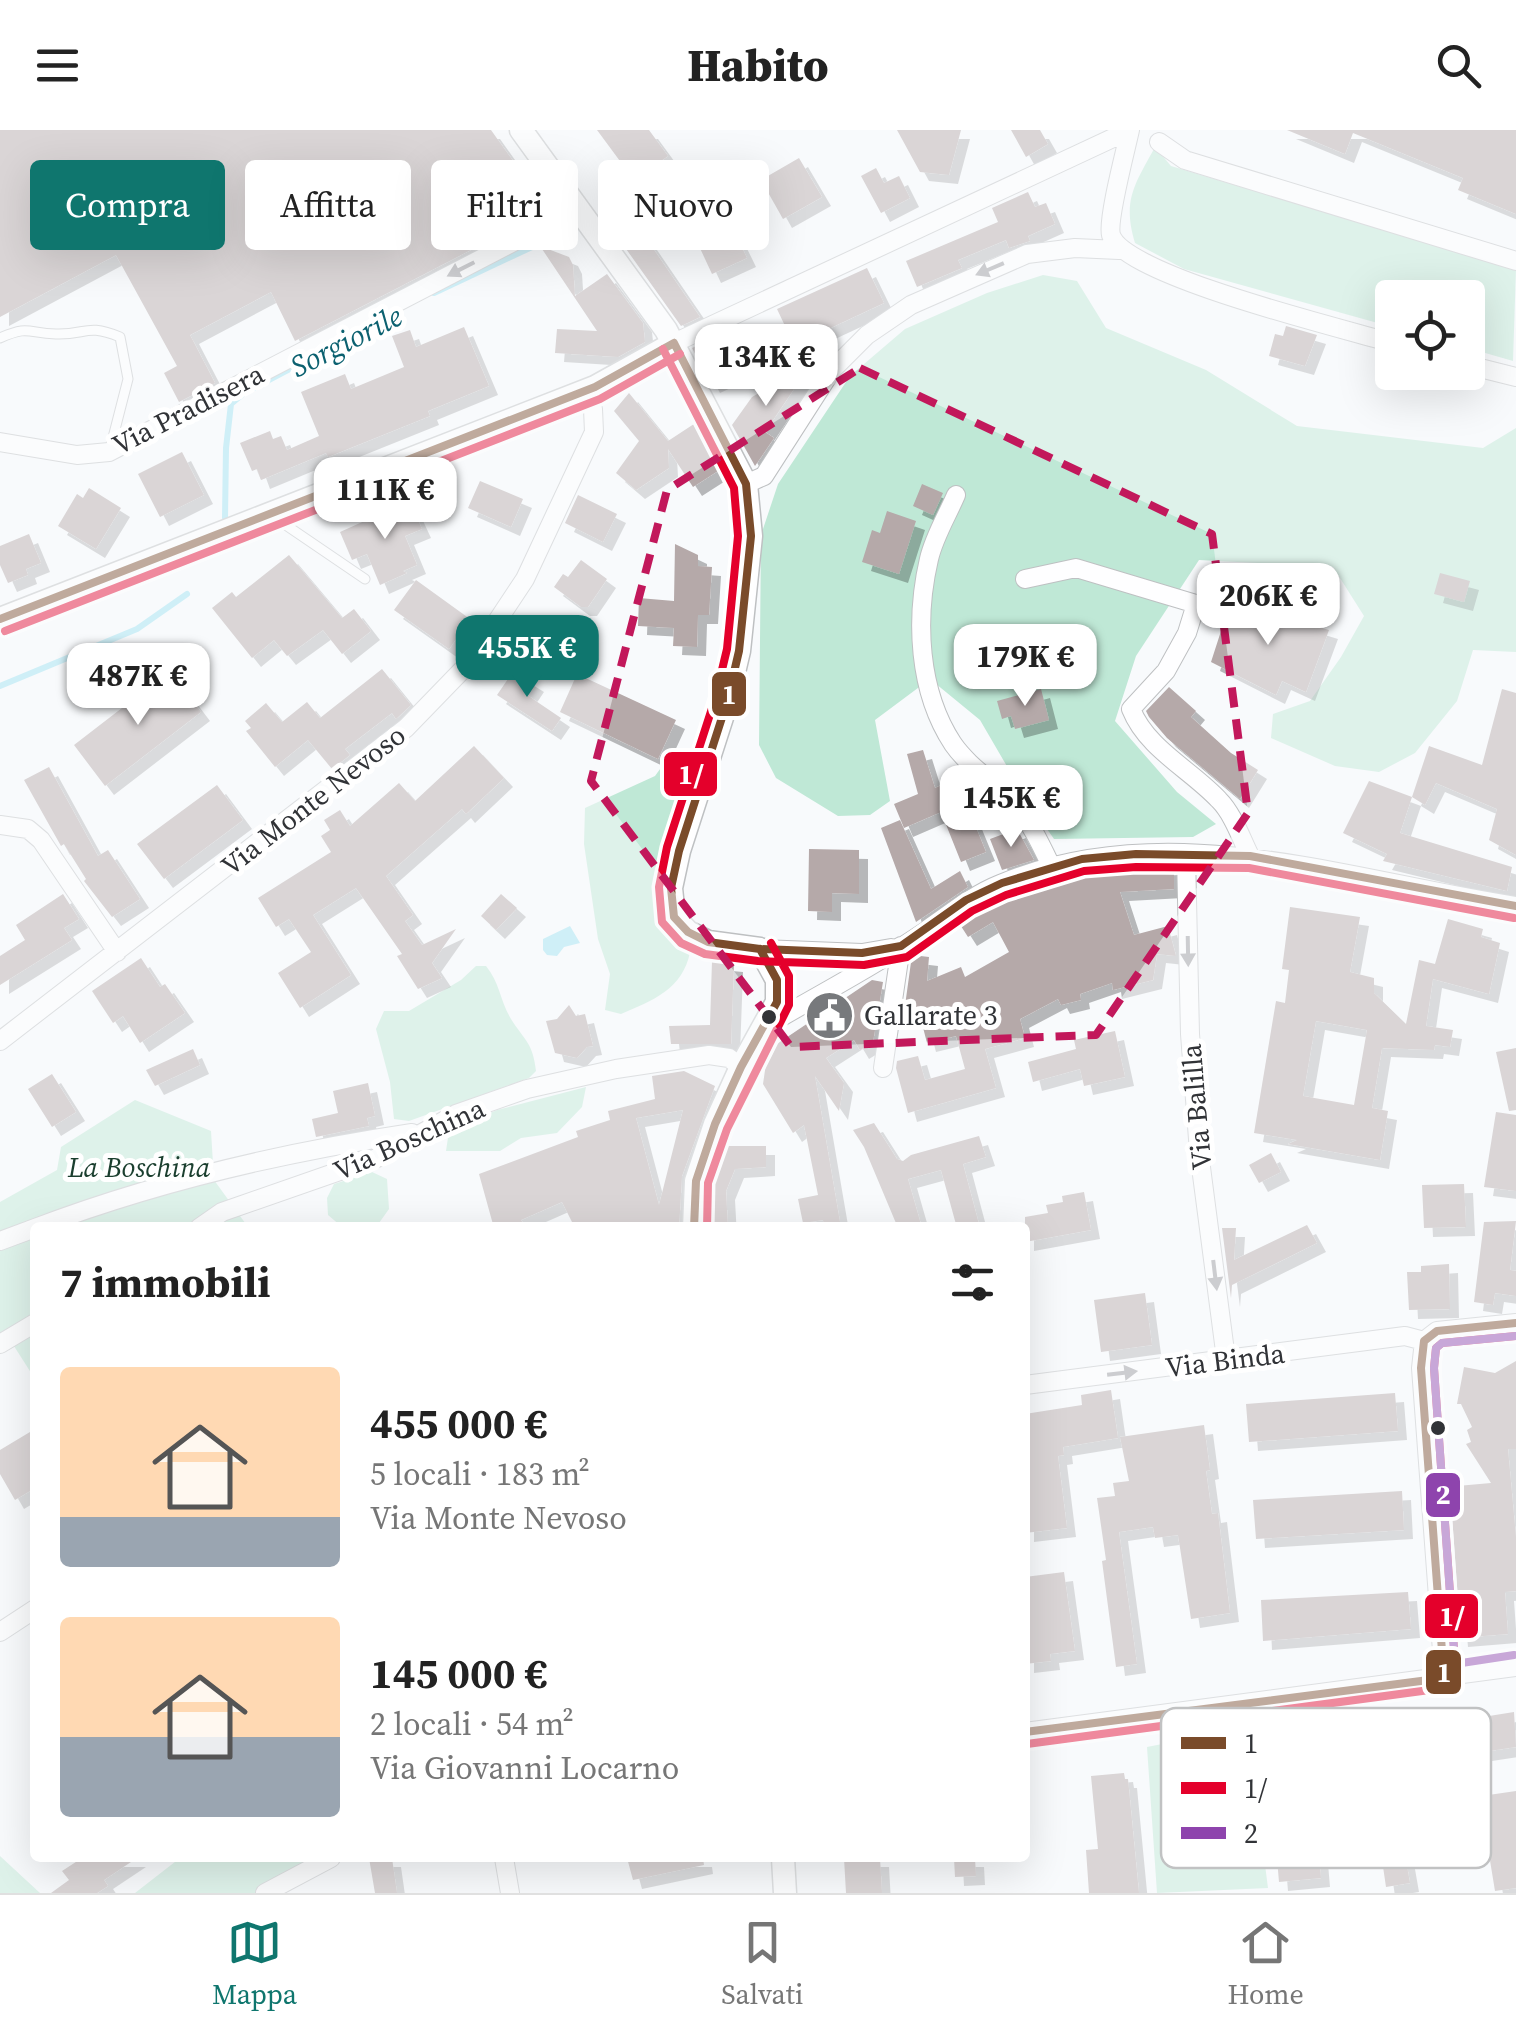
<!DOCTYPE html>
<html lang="it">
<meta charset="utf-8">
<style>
:root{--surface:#fff;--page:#f2f2f2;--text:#222;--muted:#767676;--line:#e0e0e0;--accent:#0f766e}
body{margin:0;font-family:"Source Serif 4",serif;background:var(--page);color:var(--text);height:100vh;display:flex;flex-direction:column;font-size:38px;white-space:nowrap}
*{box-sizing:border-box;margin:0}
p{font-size:32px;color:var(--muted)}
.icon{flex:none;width:55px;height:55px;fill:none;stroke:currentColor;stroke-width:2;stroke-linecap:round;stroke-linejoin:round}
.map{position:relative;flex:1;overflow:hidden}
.side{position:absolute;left:30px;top:1092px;width:1000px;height:640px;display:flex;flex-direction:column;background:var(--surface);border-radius:10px;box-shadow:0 10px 40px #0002}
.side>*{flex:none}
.banner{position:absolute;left:30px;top:30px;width:1000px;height:90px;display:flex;gap:20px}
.buttons{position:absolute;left:1375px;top:150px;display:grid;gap:20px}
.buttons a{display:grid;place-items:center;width:110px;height:110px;border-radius:10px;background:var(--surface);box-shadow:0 10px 40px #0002;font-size:50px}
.price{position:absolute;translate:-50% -85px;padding:0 22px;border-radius:20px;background:#fff;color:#222;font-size:32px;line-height:65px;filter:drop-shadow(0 2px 5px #0008)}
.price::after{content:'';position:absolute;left:50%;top:60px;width:30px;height:22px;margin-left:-15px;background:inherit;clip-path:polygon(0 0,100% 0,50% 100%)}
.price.active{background:var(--accent);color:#fff}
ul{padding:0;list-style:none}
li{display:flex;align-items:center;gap:30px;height:250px;padding:0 30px}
li span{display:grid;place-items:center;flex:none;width:280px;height:200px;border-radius:10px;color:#555}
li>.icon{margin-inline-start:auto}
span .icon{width:120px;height:120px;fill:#fffc;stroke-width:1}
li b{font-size:42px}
h2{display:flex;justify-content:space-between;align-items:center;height:120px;padding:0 30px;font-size:42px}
.pill{padding:0 35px;border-radius:10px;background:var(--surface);box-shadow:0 10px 40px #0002;font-size:35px;line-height:90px}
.pill.active{background:var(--accent);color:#fff}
header{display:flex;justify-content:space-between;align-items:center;height:130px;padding:0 30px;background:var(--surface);font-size:45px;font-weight:800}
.dock{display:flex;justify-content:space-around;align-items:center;height:140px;border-top:2px solid var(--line);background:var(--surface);font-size:28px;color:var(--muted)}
.dock a{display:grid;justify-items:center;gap:5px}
.dock .active{color:var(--accent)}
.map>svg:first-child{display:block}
.green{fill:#bfe8d6}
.water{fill:#9de2f2}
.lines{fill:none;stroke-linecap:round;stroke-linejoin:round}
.stream{stroke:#9de2f2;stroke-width:6}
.building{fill:#b5a9a9;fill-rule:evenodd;filter:url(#shadow)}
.lane-casing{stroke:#bec0c2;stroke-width:11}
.street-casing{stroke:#bec0c2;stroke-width:20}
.secondary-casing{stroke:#bec0c2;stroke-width:25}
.lane{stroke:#fefeff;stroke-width:9}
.street{stroke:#fefeff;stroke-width:18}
.secondary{stroke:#fefeff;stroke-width:22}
.bus-1-casing{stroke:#fff;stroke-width:15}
.bus-2-casing{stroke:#fff;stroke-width:15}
.bus-3-casing{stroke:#fff;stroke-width:15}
.bus-1{stroke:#7a4b2a;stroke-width:8}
.bus-2{stroke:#e4002b;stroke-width:8}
.bus-3{stroke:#8e44ad;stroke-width:8}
.oneway{fill:#98989b}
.marked{fill:none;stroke:#c2185b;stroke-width:8;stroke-dasharray:20 12;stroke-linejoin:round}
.bus-dot{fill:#313337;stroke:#fff;stroke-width:4}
.labels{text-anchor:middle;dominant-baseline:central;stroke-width:10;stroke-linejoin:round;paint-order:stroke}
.street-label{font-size:28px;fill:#313337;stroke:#fff}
.poi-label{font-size:28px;fill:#313337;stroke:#fff;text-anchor:start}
.park-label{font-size:28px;font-style:italic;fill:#1b3f2f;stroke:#fff}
.water-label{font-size:30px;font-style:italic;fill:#0c6170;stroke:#fff}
.key{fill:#fff;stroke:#c1c2c3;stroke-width:2.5}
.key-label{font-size:28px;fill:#313337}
.line-badge{stroke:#fff;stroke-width:4}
.badge-label{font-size:28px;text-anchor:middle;font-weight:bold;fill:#fff}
</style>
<header><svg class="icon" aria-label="menu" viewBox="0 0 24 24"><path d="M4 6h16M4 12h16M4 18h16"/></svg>Habito<svg class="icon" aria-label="search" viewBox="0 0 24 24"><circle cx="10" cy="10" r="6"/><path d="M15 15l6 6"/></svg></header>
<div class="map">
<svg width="1516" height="1763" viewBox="0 0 1516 1763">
<defs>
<filter id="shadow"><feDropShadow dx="9" dy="9" stdDeviation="0" flood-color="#0004"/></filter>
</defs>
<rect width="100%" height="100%" fill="#f8fafc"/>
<path class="green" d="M1155,17L1171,36L1516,139L1513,231L1468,218V168H1392V197L1184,139L1135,113C1122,70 1135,54 1155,17Z
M1043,145L1077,151L1106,198L1206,240L1297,296L1483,318L1516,298V522L1473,520L1457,571L1415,623L1379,642L1335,636L1271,608L1273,584L1310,571L1341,527L1364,486L1333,437L1199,430L1136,526L1115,591L1177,662L1216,694L1193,707L1054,709L1026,669L980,590L930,549L875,590L890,671L870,685L838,686L776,648L759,615L761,405L778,354L850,246L905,199L987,163Z
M673,621L692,625C684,656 648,757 655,783C661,803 673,811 690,822C683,859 652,871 621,884L605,880L610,844L598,809L584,714L585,678L655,646Z
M476,836H486C500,853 500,871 511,889C525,911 533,913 536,941L529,948L409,991L394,989L390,952L376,899L384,881H409L461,850Z
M586,957L582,977L557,1003L521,1008L500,1021H446L449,1001L497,980Z
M135,970L211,1001L214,1050L248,1097L35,1098V1249L5,1202L0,1204V1072L57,1040L61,1017Z
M372,1042L387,1049L389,1079L379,1093L341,1096L328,1085L327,1068L334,1054Z
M1246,1588L1268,1758L1157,1763L1147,1617L1218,1603L1217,1592Z
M0,1726L40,1763H0Z
M180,1728H317L255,1763H135Z"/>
<path class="water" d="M570,796L580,813L564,817L557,826L547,825L543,820V809Z"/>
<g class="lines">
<path class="stream" d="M434,163L566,101
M225,388L226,318L231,274L244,263L379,192
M0,556L137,499L187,464"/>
</g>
<path class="building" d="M0,0H491L548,80L295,211L271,162L190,205L215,253L179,272L164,243L177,236L116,125L0,187Z
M597,0H649L668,26L651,38L647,34L631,46Z
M897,0H961L949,45L920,42Z
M1011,0H1040L1048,14L1026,27Z
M1287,0H1516V84L1458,60L1463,48L1353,3L1345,24Z
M799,28L822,67L783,89L761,50Z
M876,38L884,53L899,46L910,68L881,83L861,46Z
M696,62L713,98L729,91L747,128L712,144L692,101L683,105L669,74Z
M1028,62L1035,77L1046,73L1055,94L1028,106L1030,111L1009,118L1006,110L958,130L962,138L917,157L906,131L998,92L992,78Z
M638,96L648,111L700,187L681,196L619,109Z
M540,116L569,127L573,135L575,166L607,144L643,193L645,212L618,227L555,223L557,199L597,201Z
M867,138L884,173L794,215L777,179Z
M1286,196L1317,205L1305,236L1269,226L1275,204L1283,206Z
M464,197L489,256L428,281L430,286L328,327L326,323L261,350L257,339L252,341L240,313L270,301L273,309L281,306L287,320L319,306L301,262L345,244L351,259L404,237L392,206L410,200L416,217Z
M714,208L722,219L713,224L726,247L711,254L692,218Z
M778,227L804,244L765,302L774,308L755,336L732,295L752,267L766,259L762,251Z
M629,263L668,311L697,292L721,339L693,357L668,319L669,338L636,360L616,343L639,311L614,281Z
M182,322L204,365L160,387L138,344Z
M480,351L523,369L511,397L468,378Z
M922,354L943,363L933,385L913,376Z
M89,358L121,378L96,419L58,396L77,364L83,368Z
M578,365L617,384L603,412L565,393Z
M409,371L422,399L405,406L417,435L403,441L407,443L380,455L367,424L352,430L340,402Z
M887,381L916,391L899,444L862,432L872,400L880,403Z
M29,404L41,433L26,439L28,445L8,453L0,435V416Z
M675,414L698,425V436L712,437L709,485H698L697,517L673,516L674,498L638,496L639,468L674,471Z
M289,425L342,488L354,479L371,501L342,524L323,500L287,526L274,510L252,528L212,478L232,462L236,467Z
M581,430L607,449L588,477H581L554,457L563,444L568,447Z
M1440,443L1470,451L1464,472L1434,464Z
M416,450L470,489L449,519L394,480Z
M1231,470L1329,500L1306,562L1282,551L1276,565L1211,532Z
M382,539L411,575L396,589L392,583L345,619L350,625L332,639L308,610L275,637L246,601L251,598L245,591L266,573L282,592L307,572L320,588Z
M514,540L535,553L527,565L561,588L552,601L497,565Z
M170,541L201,582L105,656L74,615Z
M577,544L676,590L658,629L560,582Z
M1169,557L1196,581L1191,587L1231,623L1258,640L1240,669L1167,608L1149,587L1146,581Z
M1041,559L1049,590L1015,599L1011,586L1002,589L997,571Z
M1502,559L1516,563V725L1489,710L1497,679L1436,653L1425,675L1412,667L1429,616L1482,635Z
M474,616L504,648L466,684L462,679L386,746L413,785L405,791L422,815L456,799L432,833L442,848L418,859L397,826L402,824L356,758L313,785L351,845L300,878L278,843L311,822L289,789L276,797L258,768L331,722L321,706L330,700L324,690L340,680L350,696L399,653L415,671Z
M923,620L935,658L956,649L986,722L961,732L941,682L904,698L894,674L918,664L907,624Z
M49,637L98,726L108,720L140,769L112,787L84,751L86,749L64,714L61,716L24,650Z
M1369,651L1412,667L1400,703L1512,737L1507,761L1383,731L1387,724L1343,703Z
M217,655L243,690L164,749L137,714Z
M900,690L931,759L960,741L968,757L916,792L881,698Z
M1017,699L1034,730L1002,740L990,709Z
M809,719L859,720V764L832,763V782L808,781Z
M1174,736V759L1120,762L1134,805L1168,796L1176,826L1157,824L1153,850L1113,860L1112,853L1080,864L1081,870L1061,875L1058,869L1020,889L1025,908L985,919L996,958L908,983L896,938L897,931L918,926L925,950L965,939L956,906L927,913L918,878L904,883L912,825L929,827L927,851L961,837L965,847L1009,822L993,792L968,807L959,793L995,770L1066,746L1129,737Z
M63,764L79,789L64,798L72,810L0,855V826L25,810L16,795Z
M501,764L517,778L496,800L481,786Z
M1290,777L1360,787L1350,842L1374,848V863L1406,894L1419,830L1435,834L1448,789L1483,799L1481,807L1500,813L1489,864L1433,849L1426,896L1453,900L1450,917L1435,915L1434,920L1382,918L1372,978L1388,981L1380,1030L1288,1014L1297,1010L1254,1003L1276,871L1285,873L1289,840L1282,839ZM1316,891L1367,900L1354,975L1303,966Z
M141,828L160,857L165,854L185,883L140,913L123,886L113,893L92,861Z
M712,831L734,833L731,914H671L669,896L710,895Z
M872,850L883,852L873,912L860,920L854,910L826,928L844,953L839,981L815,946L840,1092L824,1095L823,1090L803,1093L798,1069L818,1065L804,995L793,1003L763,954L768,920Z
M569,875L576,886L585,884L593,916L587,917L577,928L555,923L546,891L557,889Z
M1115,901L1125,947L1084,956L1080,939L1033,952L1028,932L1076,919L1074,910Z
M1516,918V980L1509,981L1496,922Z
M193,919L200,935L155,956L146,940Z
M684,941L715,956L682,1046L679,1098H575L562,1072L521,1090L526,1098H494L479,1044L578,1007L576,1001L610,990L608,981L655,969L652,946ZM683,980L659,1075L636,988Z
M52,944L76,982L52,997L28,959Z
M368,953L375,986L367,988L369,996L316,1007L312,989L338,983L333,961Z
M1496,982L1516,985V1061L1484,1057Z
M874,993L897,1029L903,1031L911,1025L979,1006L986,1027L963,1034L980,1098H957L941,1040L908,1049L922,1098H898L864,1017L853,1000Z
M723,1016H766V1037L735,1039L726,1061L728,1098H709L711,1054Z
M1271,1023L1281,1042L1259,1053L1249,1035Z
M1464,1054L1466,1097L1424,1098L1422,1055Z
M1084,1062L1091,1100L1025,1112V1087L1048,1083L1046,1075L1063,1072L1062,1066Z
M1516,1091L1510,1140L1516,1141V1166L1495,1163L1493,1175L1474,1172L1484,1092Z
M1307,1095L1317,1113L1232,1155L1231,1168L1222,1098H1236L1234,1130Z
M1449,1134L1450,1179L1409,1180L1407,1142H1421V1136Z
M1145,1163L1152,1215L1101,1222L1094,1170Z
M1516,1231V1319H1508L1516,1407V1461L1505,1462L1508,1504L1459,1508L1446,1357L1491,1353L1466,1314L1471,1312L1467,1300L1472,1297L1461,1274H1457L1464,1237L1495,1243Z
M1111,1260L1118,1308L1063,1317L1064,1325L1058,1326L1067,1398L1025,1403V1284L1082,1275L1081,1265Z
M1395,1263L1398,1301L1249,1312L1246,1274Z
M1204,1295L1210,1340L1206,1341L1212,1384L1218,1383L1230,1483L1191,1489L1178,1405L1155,1408L1153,1397L1119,1402L1137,1534L1116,1537L1102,1431L1106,1430L1097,1368L1115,1366L1113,1353L1129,1351L1120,1307Z
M35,1299V1358L15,1370L0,1344V1320Z
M1402,1361L1404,1400L1256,1409L1253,1370Z
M1064,1442L1075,1521L1050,1524L1051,1531L1025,1534V1447Z
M1408,1462L1411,1499L1263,1511L1261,1470Z
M1514,1582L1516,1617L1463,1625L1458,1591Z
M1309,1607L1321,1748L1279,1752L1267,1611Z
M1124,1643L1125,1649H1128L1139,1763H1089L1086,1720L1098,1719L1091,1646Z
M1516,1661V1758L1495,1761L1485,1700L1474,1702L1468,1668Z
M1431,1673L1437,1707L1403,1713L1410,1753L1386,1757L1375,1682Z
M82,1728H137L104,1750L108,1756L97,1763H51L69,1750L62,1741Z
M369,1728H392L397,1763H375Z
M627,1728H703L704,1735L633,1750Z
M844,1728H880L882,1763H846Z
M954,1728H975L976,1746L955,1747Z"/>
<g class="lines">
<defs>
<path id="lane" d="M0,208C29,195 27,203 56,204C87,205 86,193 120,207L128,249L110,319
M271,385L365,449"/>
<path id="street" d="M1130,0C1126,19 1107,90 1111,105C1124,146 1345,199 1392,213
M1159,12L1185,30L1516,131
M674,213L1130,0
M1468,235L1516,247
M0,312L77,325L109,322L579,78
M746,354L764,346L832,240L867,205L911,175L1027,124L1075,118L1119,120
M956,365C947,386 934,407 929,429C915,489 918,561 953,614C969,637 994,652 1013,672C1030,691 1041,715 1052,738
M1025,449L1076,438L1196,474L1187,503L1166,541L1131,579C1147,619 1190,639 1219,670C1233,684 1241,708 1250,726
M0,695L28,699L41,710L117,822
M1186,724L1190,904L1199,1022L1226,1229
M760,819L862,823L891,818
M766,896C818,865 873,837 923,803C949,786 970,766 1000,754C1168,684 1346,750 1516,776
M0,911L406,598L470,532L525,449L594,302L593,279L583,261
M883,938L901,816
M35,1098C156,1052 285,1022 412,1003
M199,1098L222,1082L377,1028L456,984L527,959L616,939L709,925L729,928L741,937
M0,1111L35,1098
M0,1214L35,1193
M1025,1255L1405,1206L1424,1211
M0,1502L35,1479
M1444,1548L1421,1238L1424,1211L1437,1201L1516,1193
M1025,1602L1516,1537
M504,1728L510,1763
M265,1763L331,1728"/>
<path id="secondary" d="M521,0L666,200L746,354L751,406L739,521L727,572L679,721L671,758L674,787L688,802L708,812L760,819L777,850V872L741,937L715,994L696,1051L694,1098
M0,489L595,257L674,213
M783,1728L785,1763"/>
</defs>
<use href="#lane" class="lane-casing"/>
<use href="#street" class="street-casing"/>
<use href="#secondary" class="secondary-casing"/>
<use href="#lane" class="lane"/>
<use href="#street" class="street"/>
<use href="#secondary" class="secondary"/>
<defs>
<path id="bus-1" d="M674,213L746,354L751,406L739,521L727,572L679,721L671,758L674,787L688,802L708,812L760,819L862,823L901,816L966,770L1002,753L1082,729L1136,724L1250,726L1516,776
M0,489L595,257L674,213
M694,1098L696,1051L715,994L741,937L777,872V850L760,819
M1025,1602L1444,1548L1421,1238L1424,1211L1437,1201L1516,1193"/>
<path id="bus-2" d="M663,219L734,358L738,406L727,519L715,569L667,717L659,757L662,792L681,813L705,824L758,831L864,835L907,827L972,781L1006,765L1084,741L1136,737L1249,738L1514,788
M5,501L600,269L680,224
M707,1098L708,1053L727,999L789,875V846L771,813
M1027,1614L1452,1557L1456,1547L1434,1238L1436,1218L1442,1213L1516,1206"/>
<path id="bus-3" d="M1514,1525L1455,1534L1434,1238L1436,1218L1442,1213L1516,1206"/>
</defs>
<use href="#bus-1" class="bus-1-casing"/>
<use href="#bus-2" class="bus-2-casing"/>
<use href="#bus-3" class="bus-3-casing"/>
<use href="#bus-1" class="bus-1"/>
<use href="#bus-2" class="bus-2"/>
<use href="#bus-3" class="bus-3"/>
</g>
<defs><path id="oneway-solid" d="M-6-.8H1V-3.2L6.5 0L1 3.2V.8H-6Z" transform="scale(2.5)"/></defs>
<g class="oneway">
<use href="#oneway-solid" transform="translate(461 139) rotate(153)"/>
<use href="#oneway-solid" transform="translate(990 139) rotate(157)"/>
<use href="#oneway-solid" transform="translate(1188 821) rotate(89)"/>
<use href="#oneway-solid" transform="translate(1215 1145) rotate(83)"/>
<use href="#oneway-solid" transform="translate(1122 1243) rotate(-7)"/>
</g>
<path d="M0 0H1516V1763H0ZM860,238L1212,404L1248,683L1096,905L791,917L591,651L667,360Z" fill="#f8fafc" fill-opacity=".55" fill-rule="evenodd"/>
<path class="marked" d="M860,238L1212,404L1248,683L1096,905L791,917L591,651L667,360Z"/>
<defs>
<symbol id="civic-disc" viewBox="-11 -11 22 22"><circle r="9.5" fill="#77797c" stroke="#fff"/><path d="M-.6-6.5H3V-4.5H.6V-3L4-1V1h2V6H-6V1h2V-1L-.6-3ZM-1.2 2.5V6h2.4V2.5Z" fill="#fff"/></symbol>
</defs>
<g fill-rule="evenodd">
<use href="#civic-disc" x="802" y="858" width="55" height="55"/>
</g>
<g class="bus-dot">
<circle cx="769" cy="887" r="9"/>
<circle cx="1438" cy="1298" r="9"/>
</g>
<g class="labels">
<g class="street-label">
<text transform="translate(188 279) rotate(-27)">Via Pradisera</text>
<text transform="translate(313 670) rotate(-38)">Via Monte Nevoso</text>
<text transform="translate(1196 977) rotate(-95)">Via Balilla</text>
<text transform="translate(409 1009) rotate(-24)">Via Boschina</text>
<text transform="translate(1225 1230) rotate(-7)">Via Binda</text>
</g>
<g class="poi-label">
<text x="864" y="885">Gallarate 3</text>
</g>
<g class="park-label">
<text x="139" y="1037">La Boschina</text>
</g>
<g class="water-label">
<text transform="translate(346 211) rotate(-27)">Sorgiorile</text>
</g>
</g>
<rect x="1161" y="1578" width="330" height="160" rx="15" class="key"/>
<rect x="1181" y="1607" width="45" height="12" fill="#7a4b2a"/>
<rect x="1181" y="1652" width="45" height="12" fill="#e4002b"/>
<rect x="1181" y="1697" width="45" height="12" fill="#8e44ad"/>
<g class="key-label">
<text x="1244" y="1623">1</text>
<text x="1244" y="1668">1/</text>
<text x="1244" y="1713">2</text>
</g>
<g class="line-badge">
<rect x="710" y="540" width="38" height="48" rx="10" fill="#7a4b2a"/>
<rect x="662" y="620" width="57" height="48" rx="10" fill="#e4002b"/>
<rect x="1424" y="1341" width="38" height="48" rx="10" fill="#8e44ad"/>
<rect x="1423" y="1462" width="57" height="48" rx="10" fill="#e4002b"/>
<rect x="1424" y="1518" width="39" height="48" rx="10" fill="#7a4b2a"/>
</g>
<g class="badge-label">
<text x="729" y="574">1</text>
<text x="691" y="654">1/</text>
<text x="1443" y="1374">2</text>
<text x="1452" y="1496">1/</text>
<text x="1444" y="1552">1</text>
</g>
</svg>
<div class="buttons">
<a><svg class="icon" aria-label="locate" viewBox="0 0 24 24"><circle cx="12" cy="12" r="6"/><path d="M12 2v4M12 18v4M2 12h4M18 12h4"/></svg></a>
</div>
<b class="price" style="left:766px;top:279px">134K €</b>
<b class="price" style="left:385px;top:412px">111K €</b>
<b class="price" style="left:1268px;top:518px">206K €</b>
<b class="price active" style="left:527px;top:570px">455K €</b>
<b class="price" style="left:1025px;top:579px">179K €</b>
<b class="price" style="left:138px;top:598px">487K €</b>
<b class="price" style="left:1011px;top:720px">145K €</b>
<div class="banner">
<a class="pill active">Compra</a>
<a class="pill">Affitta</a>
<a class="pill">Filtri</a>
<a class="pill">Nuovo</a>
</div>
<section class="side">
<h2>7 immobili<svg class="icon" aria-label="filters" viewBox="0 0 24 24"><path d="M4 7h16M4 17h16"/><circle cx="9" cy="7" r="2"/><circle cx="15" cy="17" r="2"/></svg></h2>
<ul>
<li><span style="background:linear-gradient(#ffd9b3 75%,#9aa5b1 0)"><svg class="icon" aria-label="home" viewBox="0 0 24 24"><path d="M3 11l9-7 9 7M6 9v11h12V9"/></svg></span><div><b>455 000 €</b><p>5 locali · 183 m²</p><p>Via Monte Nevoso</p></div></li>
<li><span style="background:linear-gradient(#ffd9b3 60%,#9aa5b1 0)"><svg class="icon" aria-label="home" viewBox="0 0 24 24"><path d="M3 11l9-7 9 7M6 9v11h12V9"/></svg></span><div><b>145 000 €</b><p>2 locali · 54 m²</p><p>Via Giovanni Locarno</p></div></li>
</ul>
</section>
</div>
<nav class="dock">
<a class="active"><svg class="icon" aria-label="map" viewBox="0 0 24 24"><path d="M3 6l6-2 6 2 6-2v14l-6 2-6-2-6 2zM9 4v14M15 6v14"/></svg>Mappa</a>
<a><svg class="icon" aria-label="saved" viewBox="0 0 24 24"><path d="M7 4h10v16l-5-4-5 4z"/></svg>Salvati</a>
<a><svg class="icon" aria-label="home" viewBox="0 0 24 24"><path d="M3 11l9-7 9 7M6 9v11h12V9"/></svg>Home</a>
</nav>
